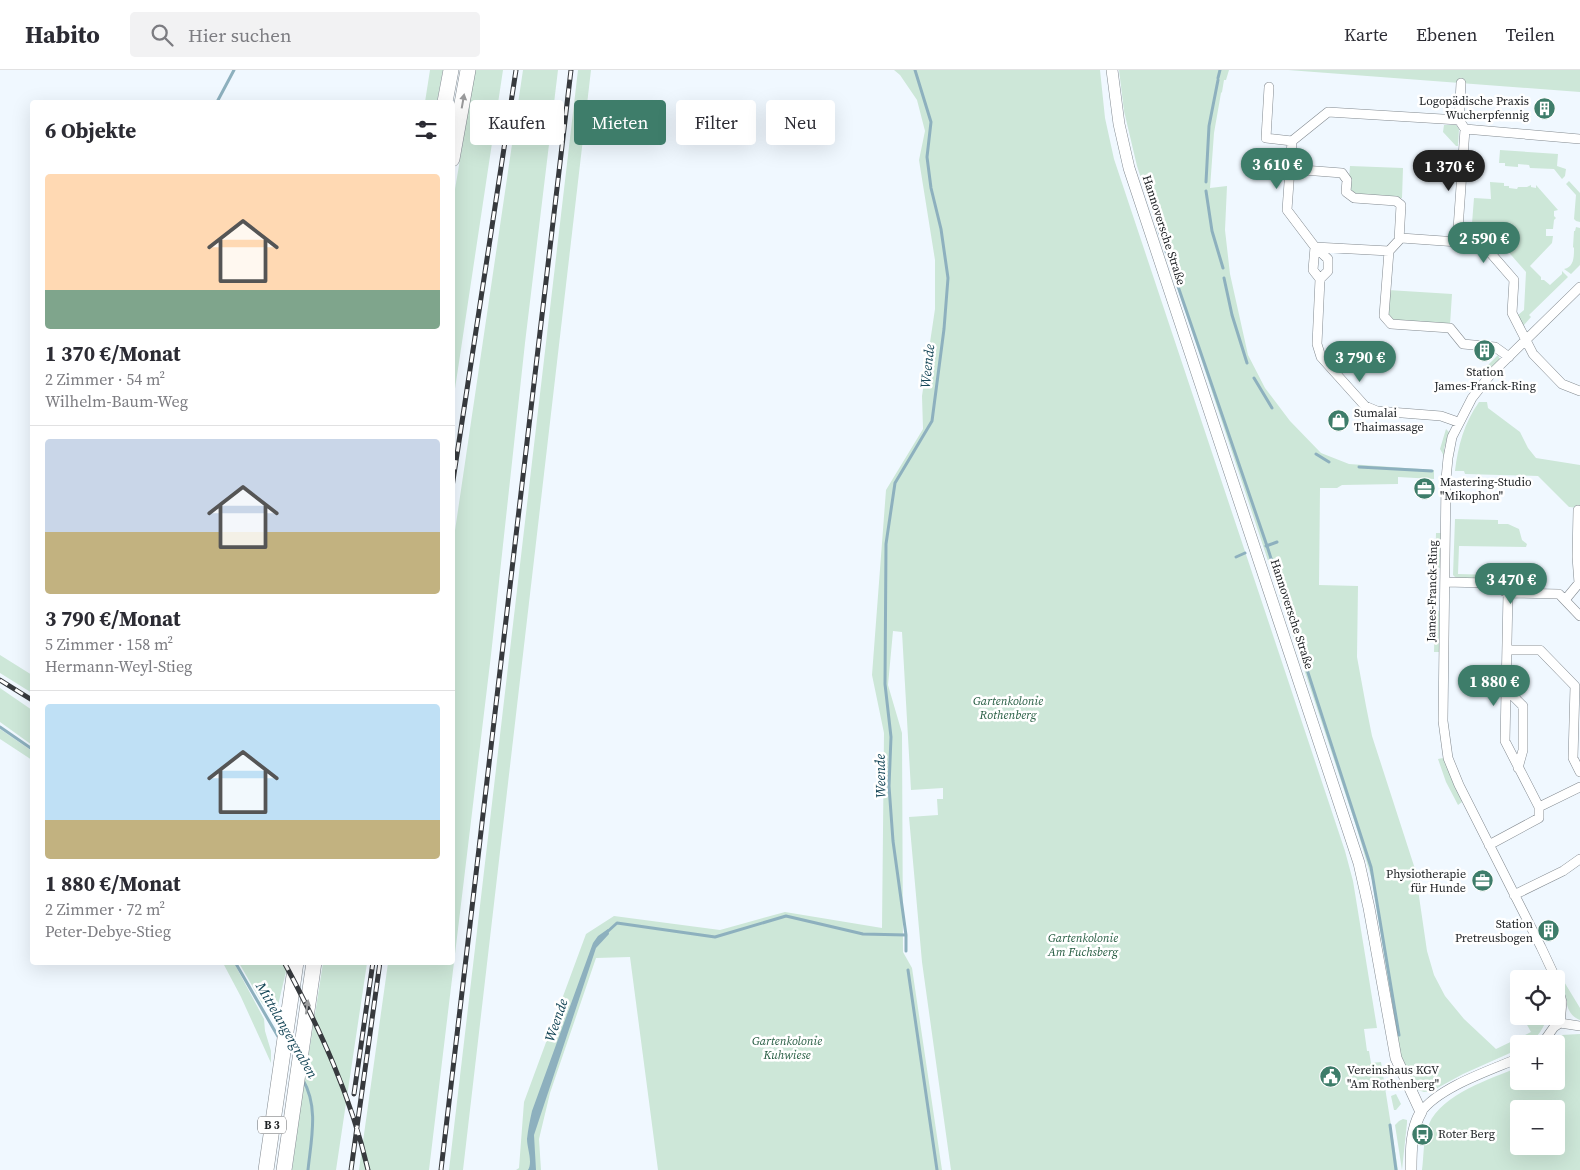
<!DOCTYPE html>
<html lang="de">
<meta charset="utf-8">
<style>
:root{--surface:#fff;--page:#f2f2f3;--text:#2b2b33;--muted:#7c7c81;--line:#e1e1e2;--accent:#3e7d6a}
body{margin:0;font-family:"Source Serif 4",serif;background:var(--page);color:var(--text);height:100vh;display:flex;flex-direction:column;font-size:19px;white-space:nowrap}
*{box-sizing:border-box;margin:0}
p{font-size:16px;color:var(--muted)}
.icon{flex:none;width:28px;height:28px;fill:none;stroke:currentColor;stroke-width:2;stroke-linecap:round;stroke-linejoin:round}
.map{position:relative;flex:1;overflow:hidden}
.side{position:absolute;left:30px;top:30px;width:425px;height:865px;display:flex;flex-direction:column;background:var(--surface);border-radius:5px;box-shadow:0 5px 20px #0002}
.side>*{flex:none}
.top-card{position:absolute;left:470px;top:30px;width:475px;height:45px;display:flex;gap:10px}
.fabs{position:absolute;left:1510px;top:900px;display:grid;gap:10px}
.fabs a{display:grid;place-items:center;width:55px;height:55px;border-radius:5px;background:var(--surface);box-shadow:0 5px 20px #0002;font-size:25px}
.price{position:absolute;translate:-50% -42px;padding:0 11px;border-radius:18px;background:var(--accent);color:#fff;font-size:16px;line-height:32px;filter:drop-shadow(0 1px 2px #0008)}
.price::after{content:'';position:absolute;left:50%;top:30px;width:15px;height:11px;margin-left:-8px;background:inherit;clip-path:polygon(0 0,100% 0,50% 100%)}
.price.active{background:#222;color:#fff}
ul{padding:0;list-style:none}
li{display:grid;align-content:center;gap:10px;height:265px;padding:0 15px}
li+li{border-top:1px solid var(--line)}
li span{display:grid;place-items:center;height:155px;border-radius:5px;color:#555}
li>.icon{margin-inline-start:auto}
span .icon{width:90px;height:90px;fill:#fffc;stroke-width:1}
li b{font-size:21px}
h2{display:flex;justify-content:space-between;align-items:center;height:60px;padding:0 15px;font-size:21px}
.pill{padding:0 18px;border-radius:5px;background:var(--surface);box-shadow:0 5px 20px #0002;font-size:18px;line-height:45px}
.pill.active{background:var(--accent);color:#fff}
header{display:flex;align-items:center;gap:30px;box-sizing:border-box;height:70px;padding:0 25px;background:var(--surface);border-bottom:1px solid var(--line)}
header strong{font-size:24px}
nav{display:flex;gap:28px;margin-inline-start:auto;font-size:18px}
.search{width:350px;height:45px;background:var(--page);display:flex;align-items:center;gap:12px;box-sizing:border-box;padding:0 18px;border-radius:5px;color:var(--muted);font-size:19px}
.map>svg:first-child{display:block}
.green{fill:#cde7d8;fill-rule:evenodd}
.water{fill:#8db0be}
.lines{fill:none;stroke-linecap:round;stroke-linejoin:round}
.stream{stroke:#8db0be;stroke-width:3}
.street-casing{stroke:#838a90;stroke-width:10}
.secondary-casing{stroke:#838a90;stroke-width:12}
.highway-casing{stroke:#838a90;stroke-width:16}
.street{stroke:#fff;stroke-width:9}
.secondary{stroke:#fff;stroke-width:11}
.highway{stroke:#fff;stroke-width:15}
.rail-casing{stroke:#373a3e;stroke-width:5}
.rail{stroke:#fff;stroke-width:3;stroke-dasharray:9;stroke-linecap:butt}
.oneway{fill:#9b9c9d}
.labels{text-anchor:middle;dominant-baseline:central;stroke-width:5;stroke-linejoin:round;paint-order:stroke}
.shield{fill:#fff;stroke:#636567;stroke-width:1}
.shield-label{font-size:11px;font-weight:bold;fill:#202326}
.poi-label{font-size:12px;fill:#202326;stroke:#fff;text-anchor:start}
.street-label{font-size:12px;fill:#202326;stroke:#fff}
.park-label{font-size:12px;font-style:italic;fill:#235a3f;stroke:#fff}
.water-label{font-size:14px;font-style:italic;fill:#154657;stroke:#fff}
</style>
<header>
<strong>Habito</strong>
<div class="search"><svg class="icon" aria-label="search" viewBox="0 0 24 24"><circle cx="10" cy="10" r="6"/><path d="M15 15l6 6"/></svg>Hier suchen</div>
<nav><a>Karte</a><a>Ebenen</a><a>Teilen</a></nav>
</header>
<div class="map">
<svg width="1580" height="1100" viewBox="0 0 1580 1100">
<rect width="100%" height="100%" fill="#f0f8ff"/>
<path class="green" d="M430,0H443L437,32H425Z
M475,0H503L453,332V131Z
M523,0H558L525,273L491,585L429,1100H359L388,893L452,892L453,474Z
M578,0H591L463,1100H449Z
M894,0H1100L1105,48L1114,89L1345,781L1353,811L1377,958L1364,959L1367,981H1369L1371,993L1381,992L1398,1100H951L922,892L909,747L938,745L937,729H943V718L911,720L902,562L893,561L888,615L902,663L903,882L912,898L942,1100H658L630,887L596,888L550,1023L539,1069L541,1100H516L519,1098L524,1032L586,864L614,846L720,860L785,842L882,858L884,663L872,605L886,420L923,359L922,326L935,239V190L919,90L925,61L917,30L900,5Z
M1119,0H1229L1226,10H1224L1222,22L1221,23L1214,63L1210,118L1227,116L1225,160L1230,204L1248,285L1265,318L1290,351L1321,383L1349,394L1434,400V409L1398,407V414L1342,415L1337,418H1320L1319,515L1358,516L1357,587L1366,636L1372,666L1415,799L1427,881L1434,905L1445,926L1464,949L1496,979L1531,962L1526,953L1540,946H1548C1545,955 1537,970 1527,974C1527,974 1520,974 1519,974V979L1463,1004L1432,1021L1424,1022L1415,1019L1401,988L1372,810L1356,756L1137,96L1124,41Z
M1288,0H1580V22Z
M1444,55H1456L1459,59L1458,76H1456L1443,62Z
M1500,80L1558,84L1557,96L1566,99L1565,106L1562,109L1554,99L1530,98L1529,95L1518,94V97L1505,96V93H1499Z
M1350,96L1403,98L1402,128L1353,126L1348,121Z
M1569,111L1580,123V152L1576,151L1574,149L1576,125L1566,114Z
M1490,112L1504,113V116H1509V118L1517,119L1518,117H1527L1531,115V117L1536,118V115L1558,140L1554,141V146L1556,148L1554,150L1553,159H1546V166H1553L1552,173L1530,196L1541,207V210H1544L1550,215L1562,204V201L1568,207L1529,245L1531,247L1523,256L1518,245L1524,240L1526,202L1505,178L1499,183L1486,167L1471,166L1474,128L1491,129Z
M1576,157L1580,158V195L1571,204L1564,199C1574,197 1574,187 1574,178L1573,177L1574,161H1575Z
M1388,220L1452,224L1450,255L1391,251L1387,246Z
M1498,285L1500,290L1484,305L1479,304Z
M1479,332H1487L1488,338L1520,362L1528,378L1536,388L1580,395V438L1569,437L1538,406L1465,404L1464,401H1455C1458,376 1464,353 1479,332Z
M1446,359L1449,362L1444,379L1446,383L1444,386L1440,379Z
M1455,449L1498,450V454H1508L1519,459L1522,470L1527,474L1526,477L1459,476L1458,504L1494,505L1493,510L1457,509L1453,505Z
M1436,463H1441L1440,498H1435Z
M1435,541H1439V582H1434Z
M0,585L32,605V623L0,603Z
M0,618L32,640V675L0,652Z
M0,659L32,681V690L0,669Z
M1443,688L1462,732L1458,735L1446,712L1438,689Z
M223,893H234L264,949L265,961L271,981V993L241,927Z
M239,893H288L275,948L262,933Z
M323,893H367L336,1100H292L300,1040Z
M1563,910L1580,938V950C1563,943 1567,925 1563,910Z
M1580,964V1100H1422C1424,1086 1423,1067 1429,1054C1442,1024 1490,1009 1519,997V1011H1556V974H1554L1561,965ZM1519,1039H1556V1076H1519Z
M1396,1024L1401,1034L1396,1040H1394L1391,1026Z
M1403,1049L1407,1050V1053L1402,1100L1395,1055L1399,1051Z"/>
<path class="water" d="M608,859L609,864L596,878L534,1065L536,1100H528C533,1092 527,1078 527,1069C528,1059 530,1050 532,1041L593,873L598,866Z"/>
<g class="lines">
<path class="stream" d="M1218,8L1220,0
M217,32L234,0
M1206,112L1209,56L1218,10
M1206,121L1212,161L1223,198
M1158,158L1267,476L1371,797L1399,965
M1224,208L1232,245L1247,293
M1254,308L1272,338
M1316,384L1329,392
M1359,397L1432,401
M1266,476L1277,472
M1236,487L1245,483
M0,657L32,679
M606,863L617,853L715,867L786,846L863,864L906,865L893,771L889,716L891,667L885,614L886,474L895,413L932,351L944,259L948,208L941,159L931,118L927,87L931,52L915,0
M906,865V881
M235,892L280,970
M908,900L937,1100
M303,1010C319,1037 311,1070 308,1100
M1390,1055L1396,1100"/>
<defs>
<path id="street" d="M1269,17L1266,68L1292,71
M1459,50L1461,13
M1465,59L1458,159L1470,171
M1290,99L1342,103L1347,110L1346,122L1354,128L1396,131L1401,135L1399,170
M1389,181L1401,168L1458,172H1481L1514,210L1512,243L1533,284L1562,314L1580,321
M1320,209L1328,201V189L1315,177L1313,200L1320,209L1317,274L1321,287L1365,336L1377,341L1441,346L1458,352
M1509,287L1495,277L1463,274L1450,258L1391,254L1384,246L1389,181L1315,177L1287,140L1292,71L1328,42L1459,50L1465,59L1580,69
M1445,512L1487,513L1508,523L1559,524L1580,546
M1508,523L1505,671L1539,737
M1565,530L1579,513L1577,487L1578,440
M1508,580H1540L1575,616L1573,688L1580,702
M1506,619L1523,636V680L1518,698
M1489,775L1539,748V737L1580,717
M1514,825L1563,801L1580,789
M1556,909L1541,877L1459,715L1448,688L1443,651L1446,409L1448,388L1452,367L1472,328L1491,304L1580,217
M1556,910L1562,932L1560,953
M1560,953L1580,956
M1542,974L1554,957L1560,953
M1421,1042C1439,1017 1491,1000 1519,988"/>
<path id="secondary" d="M1112,0L1119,54L1129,98L1359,793L1369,838L1396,988L1421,1042C1411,1059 1411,1081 1411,1100"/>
<path id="highway" d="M445,32L451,0
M452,89L468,0
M266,1100L296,892
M284,1100L314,892"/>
</defs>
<use href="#street" class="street-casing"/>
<use href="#secondary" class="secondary-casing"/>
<use href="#highway" class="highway-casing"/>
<use href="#street" class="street"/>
<use href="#secondary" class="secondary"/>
<use href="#highway" class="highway"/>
<defs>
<path id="rail" d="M452,417L516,0
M0,610L32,630
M284,892C320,959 351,1026 368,1100
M354,1024L373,892
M351,1100L380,892
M441,1100L571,0"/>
</defs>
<use href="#rail" class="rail-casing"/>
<use href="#rail" class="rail"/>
</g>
<defs><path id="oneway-solid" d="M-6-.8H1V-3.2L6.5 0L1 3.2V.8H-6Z" transform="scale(1.25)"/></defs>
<g class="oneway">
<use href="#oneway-solid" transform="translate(463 31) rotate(-80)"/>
<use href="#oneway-solid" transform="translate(307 937) rotate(-81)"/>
</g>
<defs>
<symbol id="building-disc" viewBox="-11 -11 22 22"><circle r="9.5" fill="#3e7d6a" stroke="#fff"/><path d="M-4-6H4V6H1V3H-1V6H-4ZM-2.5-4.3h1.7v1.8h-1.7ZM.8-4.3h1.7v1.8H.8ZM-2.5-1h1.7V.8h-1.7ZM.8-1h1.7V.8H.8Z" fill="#fff"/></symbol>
<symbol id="shop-disc" viewBox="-11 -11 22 22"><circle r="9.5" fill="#3e7d6a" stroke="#fff"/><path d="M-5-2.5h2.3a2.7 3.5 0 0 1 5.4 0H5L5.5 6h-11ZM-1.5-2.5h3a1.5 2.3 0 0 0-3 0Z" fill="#fff"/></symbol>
<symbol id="office-disc" viewBox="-11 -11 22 22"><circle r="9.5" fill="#3e7d6a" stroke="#fff"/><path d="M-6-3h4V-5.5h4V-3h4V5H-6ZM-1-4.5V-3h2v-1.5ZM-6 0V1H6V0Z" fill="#fff"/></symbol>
<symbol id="civic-disc" viewBox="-11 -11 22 22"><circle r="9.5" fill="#3e7d6a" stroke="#fff"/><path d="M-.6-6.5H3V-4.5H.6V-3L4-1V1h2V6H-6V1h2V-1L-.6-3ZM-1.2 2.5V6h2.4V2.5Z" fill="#fff"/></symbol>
<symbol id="bus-disc" viewBox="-11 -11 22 22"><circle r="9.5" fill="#3e7d6a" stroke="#fff"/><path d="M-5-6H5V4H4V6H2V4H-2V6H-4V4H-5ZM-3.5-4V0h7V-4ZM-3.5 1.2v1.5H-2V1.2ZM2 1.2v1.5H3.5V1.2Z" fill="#fff"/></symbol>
</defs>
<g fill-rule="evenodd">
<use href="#building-disc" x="1532" y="26" width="25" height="25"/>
<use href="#building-disc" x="1472" y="268" width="25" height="25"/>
<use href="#shop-disc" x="1326" y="338" width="25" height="25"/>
<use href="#office-disc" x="1412" y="406" width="25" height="25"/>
<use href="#office-disc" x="1470" y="798" width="25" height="25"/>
<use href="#building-disc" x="1536" y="848" width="25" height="25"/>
<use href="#civic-disc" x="1318" y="994" width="25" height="25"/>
<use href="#bus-disc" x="1410" y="1052" width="25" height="25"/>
</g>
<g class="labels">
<rect class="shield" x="258" y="1046.5" width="28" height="17" rx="4"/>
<g class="shield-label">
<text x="272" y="1055">B 3</text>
</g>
<g class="poi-label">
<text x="1529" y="31" text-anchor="end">Logopädische Praxis<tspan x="1529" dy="14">Wucherpfennig</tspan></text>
<text x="1485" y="302" text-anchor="middle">Station<tspan x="1485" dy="14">James-Franck-Ring</tspan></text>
<text x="1354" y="343">Sumalai<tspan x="1354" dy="14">Thaimassage</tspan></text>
<text x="1440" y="412">Mastering-Studio<tspan x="1440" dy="14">"Mikophon"</tspan></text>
<text x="1466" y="804" text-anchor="end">Physiotherapie<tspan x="1466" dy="14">für Hunde</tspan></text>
<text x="1533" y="854" text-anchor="end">Station<tspan x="1533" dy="14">Pretreusbogen</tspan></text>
<text x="1347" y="1000">Vereinshaus KGV<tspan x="1347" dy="14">"Am Rothenberg"</tspan></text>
<text x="1438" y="1064">Roter Berg</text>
</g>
<g class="street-label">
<text transform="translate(1164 160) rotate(72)">Hannoversche Straße</text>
<text transform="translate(1432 521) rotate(-89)">James-Franck-Ring</text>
<text transform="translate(1292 544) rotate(72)">Hannoversche Straße</text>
</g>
<g class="park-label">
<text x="1008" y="631">Gartenkolonie<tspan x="1008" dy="14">Rothenberg</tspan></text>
<text x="1083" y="868">Gartenkolonie<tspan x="1083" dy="14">Am Fuchsberg</tspan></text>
<text x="787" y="971">Gartenkolonie<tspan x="787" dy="14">Kuhwiese</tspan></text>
</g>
<g class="water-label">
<text transform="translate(927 296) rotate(-84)">Weende</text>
<text transform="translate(880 706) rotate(-91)">Weende</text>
<text transform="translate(556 950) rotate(-71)">Weende</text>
<text transform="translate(287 960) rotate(60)">Mittelangergraben</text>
</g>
</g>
</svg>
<div class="fabs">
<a><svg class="icon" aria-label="locate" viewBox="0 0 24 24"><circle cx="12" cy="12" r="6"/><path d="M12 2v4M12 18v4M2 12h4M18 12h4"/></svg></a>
<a>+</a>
<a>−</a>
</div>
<b class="price" style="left:1277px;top:120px">3 610 €</b>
<b class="price active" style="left:1449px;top:122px">1 370 €</b>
<b class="price" style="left:1484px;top:194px">2 590 €</b>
<b class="price" style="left:1360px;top:313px">3 790 €</b>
<b class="price" style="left:1511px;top:535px">3 470 €</b>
<b class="price" style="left:1494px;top:637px">1 880 €</b>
<div class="top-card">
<a class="pill">Kaufen</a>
<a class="pill active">Mieten</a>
<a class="pill">Filter</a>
<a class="pill">Neu</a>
</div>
<section class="side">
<h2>6 Objekte<svg class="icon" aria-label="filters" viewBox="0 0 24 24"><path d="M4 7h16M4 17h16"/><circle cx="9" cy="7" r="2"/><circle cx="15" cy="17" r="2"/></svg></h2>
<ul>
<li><span style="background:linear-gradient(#ffd9b3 75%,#7fa58c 0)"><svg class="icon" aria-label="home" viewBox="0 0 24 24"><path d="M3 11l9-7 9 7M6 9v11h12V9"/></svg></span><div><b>1 370 €/Monat</b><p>2 Zimmer · 54 m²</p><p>Wilhelm-Baum-Weg</p></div></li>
<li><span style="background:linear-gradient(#c9d6e8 60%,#c2b280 0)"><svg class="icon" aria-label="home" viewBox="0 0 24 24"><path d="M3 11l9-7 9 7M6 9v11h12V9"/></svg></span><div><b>3 790 €/Monat</b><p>5 Zimmer · 158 m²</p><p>Hermann-Weyl-Stieg</p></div></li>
<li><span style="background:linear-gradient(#bfe0f5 75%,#c2b280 0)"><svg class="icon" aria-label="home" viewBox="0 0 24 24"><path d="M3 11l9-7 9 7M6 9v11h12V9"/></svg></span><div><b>1 880 €/Monat</b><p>2 Zimmer · 72 m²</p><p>Peter-Debye-Stieg</p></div></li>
</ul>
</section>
</div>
